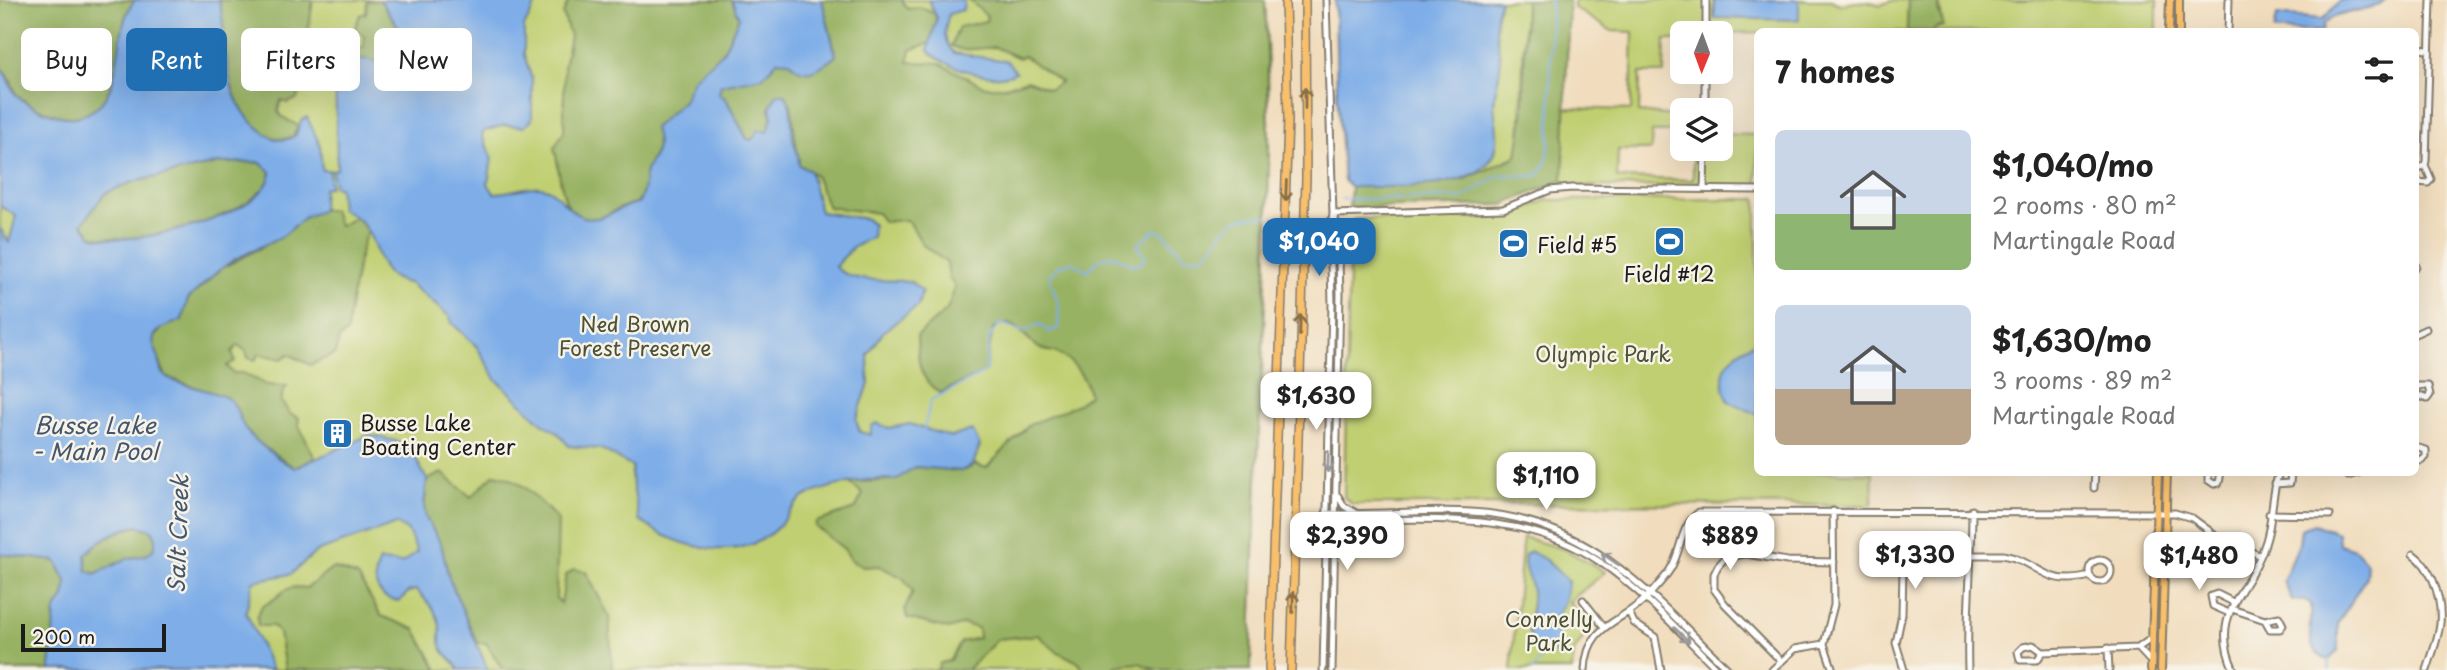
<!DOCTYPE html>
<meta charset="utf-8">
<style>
:root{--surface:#fff;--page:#f6f6f6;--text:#222;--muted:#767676;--accent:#1f6fb2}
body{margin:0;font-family:"Playpen Sans",sans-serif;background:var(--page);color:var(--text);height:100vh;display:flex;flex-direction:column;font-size:26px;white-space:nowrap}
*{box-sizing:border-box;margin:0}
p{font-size:23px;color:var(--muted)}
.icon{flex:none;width:38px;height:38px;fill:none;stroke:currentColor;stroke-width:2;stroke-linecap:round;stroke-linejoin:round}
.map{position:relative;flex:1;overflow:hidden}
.panel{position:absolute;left:1754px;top:28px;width:665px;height:448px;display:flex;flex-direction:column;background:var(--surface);border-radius:10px;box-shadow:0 7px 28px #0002}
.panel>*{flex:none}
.hud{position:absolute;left:21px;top:28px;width:665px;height:63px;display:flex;gap:14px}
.needle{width:46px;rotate:181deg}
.controls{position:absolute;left:1670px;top:21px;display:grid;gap:14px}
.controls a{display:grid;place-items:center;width:63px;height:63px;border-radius:10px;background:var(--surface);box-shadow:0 7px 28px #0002;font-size:35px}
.scale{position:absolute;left:21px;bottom:18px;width:145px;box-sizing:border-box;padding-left:7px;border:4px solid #1c1c1c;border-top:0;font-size:19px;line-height:24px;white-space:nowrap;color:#1c1c1c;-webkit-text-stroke:5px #f7f3e8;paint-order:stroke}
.price{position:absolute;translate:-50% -60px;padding:0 16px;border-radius:14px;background:#fff;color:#222;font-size:23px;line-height:46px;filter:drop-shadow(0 2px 4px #0008)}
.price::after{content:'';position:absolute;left:50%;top:42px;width:21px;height:16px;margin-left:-10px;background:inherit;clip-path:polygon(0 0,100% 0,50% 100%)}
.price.current{background:var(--accent);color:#fff}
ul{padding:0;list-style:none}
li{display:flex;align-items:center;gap:21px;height:175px;padding:0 21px}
li span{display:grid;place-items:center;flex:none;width:196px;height:140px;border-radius:10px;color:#555}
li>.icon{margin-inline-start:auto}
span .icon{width:84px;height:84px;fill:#fffc;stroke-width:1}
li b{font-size:30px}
h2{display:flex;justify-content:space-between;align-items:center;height:84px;padding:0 21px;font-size:30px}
.tag{padding:0 24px;border-radius:10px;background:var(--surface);box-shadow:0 7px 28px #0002;font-size:24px;line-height:63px}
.tag.current{background:var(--accent);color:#fff}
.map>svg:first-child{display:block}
.green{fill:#c0cf71;stroke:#6e7646;stroke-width:2;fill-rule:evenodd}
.forest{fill:#98b263;stroke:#5a6740;stroke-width:2}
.water{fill:#7eade8;stroke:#4d6482;stroke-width:2;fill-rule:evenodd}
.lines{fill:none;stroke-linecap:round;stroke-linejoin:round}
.stream{stroke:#7eade8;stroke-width:2}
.minor-casing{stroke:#867c6c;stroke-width:9}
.major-casing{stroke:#867c6c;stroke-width:10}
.highway-casing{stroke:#867c6c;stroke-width:10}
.minor{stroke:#fff;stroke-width:5}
.major{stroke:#f8bf6c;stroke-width:6}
.highway{stroke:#f8bf6c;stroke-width:7}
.oneway{stroke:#8a6e44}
.oneway2{stroke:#999}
.labels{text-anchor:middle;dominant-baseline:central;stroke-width:5;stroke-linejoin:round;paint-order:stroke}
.poi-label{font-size:21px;fill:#1c1c1c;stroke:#f7f3e8;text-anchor:start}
.park-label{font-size:21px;fill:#4d5236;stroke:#f7f3e8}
.water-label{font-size:23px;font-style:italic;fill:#43566e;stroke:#f7f3e8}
</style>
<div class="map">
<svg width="2447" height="670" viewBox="0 0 2447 670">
<rect width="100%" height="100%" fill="#f7f3e8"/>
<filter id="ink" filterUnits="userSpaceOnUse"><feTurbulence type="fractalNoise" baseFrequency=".0143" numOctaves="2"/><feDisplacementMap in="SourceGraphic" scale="14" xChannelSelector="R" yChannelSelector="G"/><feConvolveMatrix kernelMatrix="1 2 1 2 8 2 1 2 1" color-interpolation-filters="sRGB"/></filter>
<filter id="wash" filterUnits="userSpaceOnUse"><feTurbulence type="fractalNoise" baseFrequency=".00686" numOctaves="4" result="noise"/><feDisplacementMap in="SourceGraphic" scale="28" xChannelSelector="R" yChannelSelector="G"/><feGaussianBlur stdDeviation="1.57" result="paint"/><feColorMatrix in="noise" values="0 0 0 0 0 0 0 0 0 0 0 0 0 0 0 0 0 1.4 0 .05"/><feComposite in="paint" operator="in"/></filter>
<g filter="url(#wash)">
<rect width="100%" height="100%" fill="#f1ddbd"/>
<path class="green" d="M0,0H1265C1279,223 1253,447 1251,670H0Z
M1500,0H1525L1520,150L1517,156L1476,174L1493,156L1497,139L1494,107L1500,56L1494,29Z
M1574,0H1715L1714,17L1798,20L1799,0H1831L1841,5C1857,1 1865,0 1881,5L1894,0H1908L1907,31L1682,33V40H1665L1664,73H1640L1639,112L1682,117V149H1720V134L1757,135V187L1549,186L1563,179L1565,108L1631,110L1633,32L1612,31L1574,8ZM1652,132H1674V150L1693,151V180L1617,178L1618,150H1651Z
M1939,0H2157V31L1933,32V28L1943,27Z
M1757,199V472L1873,473L1872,505L1352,504L1344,497L1350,222L1355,219L1508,217L1547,200Z
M1523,537L1566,550L1605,572L1569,602L1590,627L1573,653L1572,670H1511Z"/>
<path class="forest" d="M0,0H135C109,31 130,114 72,117C55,118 30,106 17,95L8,75L0,67Z
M219,0H313L308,33L310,80L305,83L297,99L287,103L281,100L278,111L281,116L298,126L293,137C280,141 273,139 262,131C219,100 230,46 219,0Z
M380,0L401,31L395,67L367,59H347L350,38L355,39L356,48L364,47V36L355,28L360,15L366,13L367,1Z
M569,0H732L739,18L723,52L694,79L683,101L655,128C662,158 648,155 645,176C644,186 644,193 638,203C623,203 612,215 597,218C557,227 562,170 554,148L564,131V67L570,36L563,14Z
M822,0H901L908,9L920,7L935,14L937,27L930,43L911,50L908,62L939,63L985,87H1004L1027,80L1050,89L1061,82L1024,56L1019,58L995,47L963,50L951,46L959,27L986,21L987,16L969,0H1265C1277,223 1253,447 1251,670H1156L1139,663L1116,666L1112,670H1083L1080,663L1056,651L1038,635L998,639L967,670H937L940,663L949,661L961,642L979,638L978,628L964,624L948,629L907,618L905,609L913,591L903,578L879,566L863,567L852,561L844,549L815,526L816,522L855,509L863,494L847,481C856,483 888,481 896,478C906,473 913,466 926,466C941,467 963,477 974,464L986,468L1029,425L1078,404L1089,395C1087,379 1073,360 1057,353C1052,351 1046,351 1041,349C1024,340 1014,312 993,329L985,372L940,393C918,379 918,360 917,336L947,310L955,287L949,278L947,263L923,245L910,223L905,220L884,222L877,213L828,207L815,175L799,165L791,105L785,94L770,107L772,125L768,132L756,136L752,140L747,139L726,99L719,94L720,85L769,68L778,60L828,62L836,56Z
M1525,0H1569L1563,180L1503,205L1349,208L1351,187L1426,185L1466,179L1517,156L1524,108Z
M1908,0H1939L1938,10L1944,27H1937L1933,31H1907Z
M259,162L271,172C266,217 129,249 91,235L82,224L105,193L133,182L220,163Z
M322,210H333L339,226L356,217L368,231C359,245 349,313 347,332L339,339L335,354L310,365L289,354L282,359L259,354L255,360L248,358L246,351L238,345L232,352L235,361L227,366L233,373H243L267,385L287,386L283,391L281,401L290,414L299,418L298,424L315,458L295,468L257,442L213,393L166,377L154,348L153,338L166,324L178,322L188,299L222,268L283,236L305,217Z
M442,473L471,497L494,474C520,476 540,502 558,520L556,598L561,603L566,575L574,569L586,572L609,616L612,670H503L486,643H477L449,578L441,544L426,518L424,510L427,480Z
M138,526L152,530L156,538L154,549L146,555L126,559L95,574L87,571L86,555C99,539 119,530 138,526Z
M0,554L56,561L67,583L64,597L55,611L50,670H0Z
M333,568L358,576L381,616L415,629L438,670H285L279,633L273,626H258L257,616L262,606C284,597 279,584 307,588Z"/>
<path class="water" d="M135,0H219C231,51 217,99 266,134C276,141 286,142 296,135L301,120L307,117L320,145L322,170H329L330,187L323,188L322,210L305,217L283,236L233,260L218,271L188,299L182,320C165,328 144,329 158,355C161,361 159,365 161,371C166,385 216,389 230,400C239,408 239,420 245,428C250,438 284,463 295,468L369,435L396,441L415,457L427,480L424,506L426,518L441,544L449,578L488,670H459C455,661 446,657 442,648C438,640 441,635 440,627C437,609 427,602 416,590L408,592L400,601C377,600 370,581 380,561L402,563L417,552L408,531L397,524L316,552L291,574L253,581L246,612L272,670H50L55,611L64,597L67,583L56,561L0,554V228L9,242L16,216L0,206V67C9,76 10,90 19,98C32,107 58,119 74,117C131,109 108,31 135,0ZM259,162L271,172C267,218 129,248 92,236L82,224L105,193L133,182L220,163ZM138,526L152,530L156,538L154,549L146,555L126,559L96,574L87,571L86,555C98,539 119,529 138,526Z
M380,0H538L524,27V55L532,79V120L524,127L505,125L484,131L482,135L492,158L488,184L494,193C510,194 532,182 548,189C562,196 570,215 587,218C605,222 621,204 639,203C644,193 644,186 645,176C648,155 663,159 654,128L683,101L693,79L723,52L739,18L732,0H822L836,56C820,68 805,81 789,61L778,60L763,77L721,85L719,94L726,99L747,139L752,140L758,130L768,132L772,117L770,107L777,94H785C794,108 791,123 793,139C796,152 799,151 799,165L810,171L820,212L867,219L873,225L872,237L852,248L835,267C857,286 886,278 911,282L922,291L918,306L884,331L868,355L869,384L856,420L860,432L871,435V427L876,423L889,428L910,424L951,437L972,430L980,445L973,465L961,471L915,467L896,480C866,477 838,484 810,494C795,500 787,518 777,528C739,565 677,548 639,520L631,475L633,467L601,449L569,446L557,432L542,423L496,379L477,347L452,323L450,317L409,283C373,279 381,242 360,221C356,216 347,213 341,209L339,187H334L332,170L337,169L335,68L342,60L367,59L395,66L401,31Z
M928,0H964L963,10L949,14C944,31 942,40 954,53L1007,61L1016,72C996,84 943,67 928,50L937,18Z
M1335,0H1500C1492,20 1497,38 1500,57C1503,73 1493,88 1494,105C1495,119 1500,138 1495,152C1479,194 1388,186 1351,187L1344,181L1337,96Z
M1715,0H1799V20L1714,18Z
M2340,0H2385L2380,5L2333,17L2324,23L2322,31H2274L2277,15L2323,19Z
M1757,341V414L1729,402C1714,371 1728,355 1757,341Z
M2314,524L2338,533L2339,544L2355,549L2367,563L2366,577L2338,623V651L2329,660C2302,653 2313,625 2311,604L2305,600H2292L2283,581L2299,544L2301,529Z
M1530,551L1546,560L1568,581L1565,599L1556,618L1561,655L1558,658L1553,649L1547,646L1542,649C1518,635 1534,615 1532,593C1531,577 1522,573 1525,555Z"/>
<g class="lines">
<path class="stream" d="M329,179H333
M1342,199L1463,198L1500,175L1536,176C1549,164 1549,152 1550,135L1551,0
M924,429L931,400L985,372L990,336L1001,323L1023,332L1040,324L1049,332L1058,328L1059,305L1049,276L1059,266L1072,262L1087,271L1100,259L1113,255L1134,265L1141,263L1146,257L1137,246L1154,230L1162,232L1185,257C1220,259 1212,235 1233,222C1243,216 1256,216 1268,216
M2329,660V670
M1533,670L1544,655L1542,649"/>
</g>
</g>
<g filter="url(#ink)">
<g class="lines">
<defs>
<path id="minor" d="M2228,32L2229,0
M1706,33V0
M2415,49L2429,50
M1705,110V72
M2415,170L2425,165L2426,161L2431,0
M2415,175L2417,182L2428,183L2431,179L2425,165
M1704,189L1705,149
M1333,214L1503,209L1550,190L1572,188L1757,190
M2415,267L2416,266
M2415,334L2426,329
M2415,386H2428L2430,395L2427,399L2415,394
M2415,447L2426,450V457L2421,461L2415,459
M2208,472V480L2214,484L2219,483L2221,472
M2348,476L2361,472
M2275,484L2290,483L2291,472
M2094,488L2095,472
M1338,496L1344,506L1356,513
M1326,513C1374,516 1423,509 1471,512C1590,518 1649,594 1729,670
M2269,514L2330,515
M1332,520C1423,521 1521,508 1600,562C1644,592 1681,633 1718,670
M1337,539L1343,531L1362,522
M2413,554C2423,561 2427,569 2433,580C2447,617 2439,634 2427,670
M2089 571a11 11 0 1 1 22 0a11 11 0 1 1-22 0Z
M1583,600L1604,627
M2232,609L2265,620L2279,617L2283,625L2280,629H2270L2265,620
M1629,612L1634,623L1655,637L1661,670
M2229,613L2213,606L2211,596L2217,594L2235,603
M2108,648L2109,670
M2138,648L2151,662
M2043,652L2037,660H2020L2018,652L2023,647L2033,645L2043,652L2138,648L2152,638
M1780,660L1725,604L1714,589V574L1718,566L1726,557L1746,554L1787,561L1834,562
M1323,670L1332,304L1330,228L1333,214L1326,0
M1332,670L1340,294L1338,227L1333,214
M1585,670C1587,621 1624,624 1651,593C1658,585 1666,577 1671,568C1683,547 1679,528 1699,512L2175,513L2192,518L2222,540L2259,555
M1772,670L1795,649L1824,644
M1833,670L1824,644L1834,605L1833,511
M1904,670L1896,643L1902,614L1903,569L1908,560L1920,555H2003C2041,562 2043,588 2090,576
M1968,670C1966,617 1972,564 1972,510
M2234,670C2207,612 2251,592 2266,541C2273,519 2271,496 2279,472"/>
<path id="major" d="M2169,32L2170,0
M2179,32V0
M2151,670L2158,472
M2161,670L2167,472"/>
<path id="highway" d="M1269,670L1288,120L1285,0
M1291,670L1306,178L1305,0"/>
</defs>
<use href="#minor" class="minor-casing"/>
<use href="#major" class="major-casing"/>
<use href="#highway" class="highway-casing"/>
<use href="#minor" class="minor"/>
<use href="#major" class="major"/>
<use href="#highway" class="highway"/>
</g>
<defs><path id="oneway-shaft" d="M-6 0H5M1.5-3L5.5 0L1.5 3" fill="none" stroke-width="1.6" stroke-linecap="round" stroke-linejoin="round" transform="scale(1.75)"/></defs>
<g class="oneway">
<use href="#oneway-shaft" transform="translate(1305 98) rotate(-90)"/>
<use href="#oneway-shaft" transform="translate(1286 191) rotate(92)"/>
<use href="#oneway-shaft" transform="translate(1300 325) rotate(-88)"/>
<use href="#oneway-shaft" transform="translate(1293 602) rotate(-89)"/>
</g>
<g class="oneway2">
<use href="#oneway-shaft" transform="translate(1328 462) rotate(92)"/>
<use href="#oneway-shaft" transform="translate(1610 559) rotate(-146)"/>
<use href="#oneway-shaft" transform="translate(1682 635) rotate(43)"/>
</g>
</g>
<defs>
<symbol id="stadium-square" viewBox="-11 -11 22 22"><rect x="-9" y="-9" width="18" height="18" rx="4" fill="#1f6fb2" stroke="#f7f3e8"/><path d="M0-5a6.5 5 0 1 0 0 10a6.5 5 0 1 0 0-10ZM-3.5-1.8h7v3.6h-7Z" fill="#fff"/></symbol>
<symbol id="building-square" viewBox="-11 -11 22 22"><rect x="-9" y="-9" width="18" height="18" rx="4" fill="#1f6fb2" stroke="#f7f3e8"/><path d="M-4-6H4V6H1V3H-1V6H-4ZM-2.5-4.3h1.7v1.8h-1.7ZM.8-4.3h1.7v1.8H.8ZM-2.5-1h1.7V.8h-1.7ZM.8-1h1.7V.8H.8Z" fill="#fff"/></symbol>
</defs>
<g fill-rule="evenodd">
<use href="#stadium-square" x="1652" y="224" width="35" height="35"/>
<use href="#stadium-square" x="1496" y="226" width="35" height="35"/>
<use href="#building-square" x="320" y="416" width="35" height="35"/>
</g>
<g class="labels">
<g class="poi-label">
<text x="1537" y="244">Field #5</text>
<text x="1669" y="273" text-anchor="middle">Field #12</text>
<text x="360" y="422">Busse Lake<tspan x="360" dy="24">Boating Center</tspan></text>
</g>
<g class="park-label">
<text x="635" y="323">Ned Brown<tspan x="635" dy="24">Forest Preserve</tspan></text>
<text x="1603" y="353">Olympic Park</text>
<text x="1549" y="618">Connelly<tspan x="1549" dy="24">Park</tspan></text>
</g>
<g class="water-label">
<text x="95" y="424">Busse Lake<tspan x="95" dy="26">- Main Pool</tspan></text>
<text transform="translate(177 534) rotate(-88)">Salt Creek</text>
</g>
</g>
</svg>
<div class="controls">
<a><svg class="needle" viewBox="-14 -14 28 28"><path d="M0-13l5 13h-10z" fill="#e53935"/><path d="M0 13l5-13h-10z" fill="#767676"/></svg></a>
<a><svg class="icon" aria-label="layers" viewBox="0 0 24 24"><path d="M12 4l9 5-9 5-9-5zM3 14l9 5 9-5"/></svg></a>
</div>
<div class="scale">200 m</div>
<b class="price current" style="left:1319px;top:278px">$1,040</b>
<b class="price" style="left:1316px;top:432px">$1,630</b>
<b class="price" style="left:1546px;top:512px">$1,110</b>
<b class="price" style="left:1347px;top:572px">$2,390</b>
<b class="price" style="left:1730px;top:572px">$889</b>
<b class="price" style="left:1915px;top:591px">$1,330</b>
<b class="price" style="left:2199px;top:592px">$1,480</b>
<div class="hud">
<a class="tag">Buy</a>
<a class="tag current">Rent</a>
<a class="tag">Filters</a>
<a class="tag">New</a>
</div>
<section class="panel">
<h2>7 homes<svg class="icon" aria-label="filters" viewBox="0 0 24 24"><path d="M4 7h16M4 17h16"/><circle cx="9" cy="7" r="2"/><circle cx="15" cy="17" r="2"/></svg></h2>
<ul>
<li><span style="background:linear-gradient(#c9d6e8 60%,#8fb573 0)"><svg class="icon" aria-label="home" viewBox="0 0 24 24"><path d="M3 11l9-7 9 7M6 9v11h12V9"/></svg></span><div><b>$1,040/mo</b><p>2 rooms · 80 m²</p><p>Martingale Road</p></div></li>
<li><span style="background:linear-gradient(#c9d6e8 60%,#b9a48a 0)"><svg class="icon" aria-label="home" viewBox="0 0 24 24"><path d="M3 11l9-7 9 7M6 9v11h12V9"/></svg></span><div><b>$1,630/mo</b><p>3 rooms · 89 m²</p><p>Martingale Road</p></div></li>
</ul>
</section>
</div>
